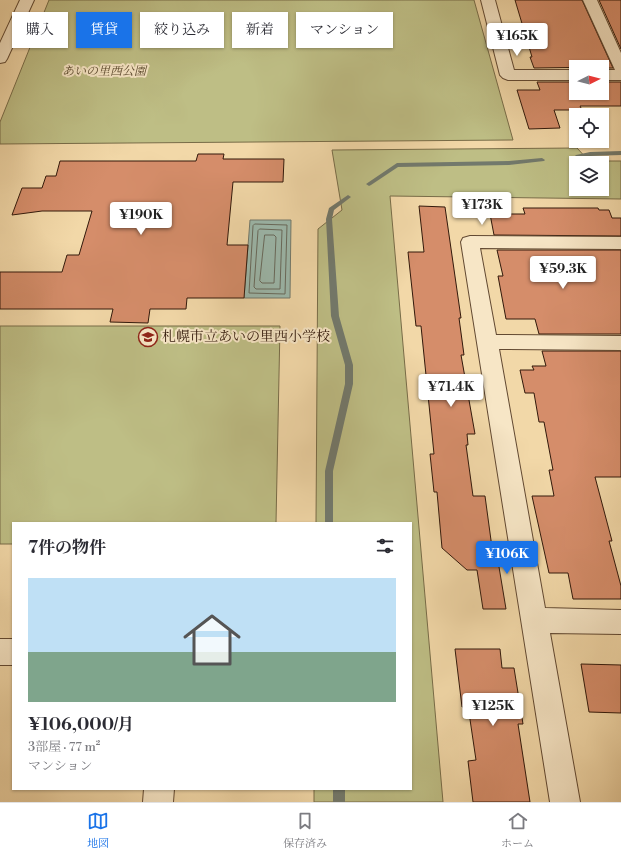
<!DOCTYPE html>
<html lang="ja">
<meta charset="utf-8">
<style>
:root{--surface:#fff;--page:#f2f2f3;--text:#2b2b33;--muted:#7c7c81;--line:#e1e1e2;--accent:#1a73e8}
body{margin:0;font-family:"Libre Bodoni","Noto Serif JP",serif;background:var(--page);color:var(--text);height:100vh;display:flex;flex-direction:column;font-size:15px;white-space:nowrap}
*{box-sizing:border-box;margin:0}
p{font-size:13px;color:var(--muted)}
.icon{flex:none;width:22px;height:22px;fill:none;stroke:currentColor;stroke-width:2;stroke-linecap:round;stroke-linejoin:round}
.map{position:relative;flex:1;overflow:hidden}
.sheet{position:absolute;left:12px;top:522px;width:400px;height:268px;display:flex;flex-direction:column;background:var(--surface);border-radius:0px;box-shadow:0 1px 3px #0004}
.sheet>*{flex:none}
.hud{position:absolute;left:12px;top:12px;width:400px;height:36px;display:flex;gap:8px}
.needle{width:26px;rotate:84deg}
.buttons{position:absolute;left:569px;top:60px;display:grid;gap:8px}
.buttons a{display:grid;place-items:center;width:40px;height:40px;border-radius:0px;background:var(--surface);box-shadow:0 1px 3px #0004;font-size:20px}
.price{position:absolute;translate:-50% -34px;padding:0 9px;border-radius:4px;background:#fff;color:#222;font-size:13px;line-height:26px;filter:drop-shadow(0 1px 2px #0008)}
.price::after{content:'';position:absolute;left:50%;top:24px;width:12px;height:9px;margin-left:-6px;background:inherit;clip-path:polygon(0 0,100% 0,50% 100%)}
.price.current{background:var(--accent);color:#fff}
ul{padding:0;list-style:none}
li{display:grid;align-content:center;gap:8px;height:212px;padding:0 16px}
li+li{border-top:1px solid var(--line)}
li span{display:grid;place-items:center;height:124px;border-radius:0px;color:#555}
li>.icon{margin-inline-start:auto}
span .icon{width:72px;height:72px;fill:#fffc;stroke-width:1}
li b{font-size:17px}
h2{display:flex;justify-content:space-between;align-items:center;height:48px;padding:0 16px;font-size:17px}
.tag{padding:0 14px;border-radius:0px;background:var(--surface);box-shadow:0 1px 3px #0004;font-size:14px;line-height:36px}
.tag.current{background:var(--accent);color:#fff}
.tabs{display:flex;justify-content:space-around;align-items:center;height:56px;border-top:1px solid var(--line);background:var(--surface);font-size:11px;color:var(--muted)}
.tabs a{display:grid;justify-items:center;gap:2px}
.tabs .current{color:var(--accent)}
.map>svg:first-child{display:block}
.green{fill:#bebe85;stroke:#786c48;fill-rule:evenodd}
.water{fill:#9cb9ad;stroke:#72796c}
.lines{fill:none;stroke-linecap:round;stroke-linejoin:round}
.shore{stroke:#67695c;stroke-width:1}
.stream{fill:#72796c;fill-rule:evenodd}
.building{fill:#d58d6a;stroke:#32190b}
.minor-casing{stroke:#624932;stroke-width:2}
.minor{fill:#f7e6c6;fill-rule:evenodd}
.labels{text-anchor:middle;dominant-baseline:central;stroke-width:4;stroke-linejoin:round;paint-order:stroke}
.far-park-label{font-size:12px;font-style:italic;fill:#5c4b30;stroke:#f7e6c6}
.poi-label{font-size:14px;fill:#32190b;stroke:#f7e6c6;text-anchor:start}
</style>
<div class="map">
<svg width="621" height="802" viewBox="0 0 621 802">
<rect width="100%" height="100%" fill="#f2d8a8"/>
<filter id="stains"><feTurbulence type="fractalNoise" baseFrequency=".005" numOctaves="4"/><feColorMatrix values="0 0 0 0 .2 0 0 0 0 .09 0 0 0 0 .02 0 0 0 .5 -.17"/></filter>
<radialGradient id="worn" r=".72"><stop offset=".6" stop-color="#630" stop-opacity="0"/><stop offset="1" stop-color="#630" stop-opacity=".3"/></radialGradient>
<path class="green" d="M49,0H474L513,140L0,144V122Z
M577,148L589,161H621V199L390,196L443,802H314V789H411V523H316L318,229L342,210L332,150ZM576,163H602V189H576Z
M0,326H280L276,523H13V544H0Z"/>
<path class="water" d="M250,220H291L290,298H244Z"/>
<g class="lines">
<path class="shore" d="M255,224L287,225L285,294L249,293L253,226Z
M260,229L282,230L280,289H256L254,287L258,231Z
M265,235H274L276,237L274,283H262L260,281Z"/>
<path class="stream" d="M621,151V155L590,156L578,158L575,156L576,155L590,152Z
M542,158L545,160L544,161L509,165L398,167L371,185L369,186L366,184L397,163L509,161Z
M348,195L351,197L334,210L332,219L339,316L353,365V384L333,471V523H325V471L345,384V365L331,316L326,219L329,208Z
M333,789H345V802H333Z"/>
</g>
<path class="building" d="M515,0H582L613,68H602V67L534,68L530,57H532Z
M599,0H621V49Z
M537,82H576V93H602V82H621V106H580L582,110H554L560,128L529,129L517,90H540Z
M198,154H224L223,159H284L283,182H233L227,245H248L244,298H187L186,309H150L148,323L110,322L113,309H0V272H62L67,255H79L92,211H42L12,215L22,188H42L46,176H56L60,161H196Z
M419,206L445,207L461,318H459L464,355H461L475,434H467L468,445H466L473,496H485L493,555H497L506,609H483L477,570H467L442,548L437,492H434L430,454H434L421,326H416L408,252H424Z
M523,208H598L599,210H609L612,218H621V236L494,235L490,214H525Z
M497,250H621V334H539L535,319H506L498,276H503Z
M542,351H621V477H595L612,541H609L621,586V599H573L568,573H549L532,496H554L549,470H553L544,422H539L534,393H525L520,370H534L532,366H546Z
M455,649H500L502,668H514L523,724H518L530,802H473L468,761L476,760L468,706L462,707Z
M581,664L621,665V713L589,712Z"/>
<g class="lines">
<defs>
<path id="minor" d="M20,0H34L7,59L5,62L0,63V43Z
M481,0H495L514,70H576V80H508L503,78L500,75Z
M583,0H597L621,53V80H602V70H615Z
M470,236L621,237V249L480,248L496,335L621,336V350L499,349L545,608L621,610V634L550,633L580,802H550L461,242L463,238Z
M0,639H13V665H0Z
M144,789H174L173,802H143Z"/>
</defs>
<use href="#minor" class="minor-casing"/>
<use href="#minor" class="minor"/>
</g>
<defs>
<symbol id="school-ring" viewBox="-11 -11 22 22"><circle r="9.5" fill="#f7e6c6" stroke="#8f2418" stroke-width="1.5"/><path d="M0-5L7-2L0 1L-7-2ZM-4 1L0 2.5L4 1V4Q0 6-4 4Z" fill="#8f2418"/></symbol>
</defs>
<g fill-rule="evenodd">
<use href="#school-ring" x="137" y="326" width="22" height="22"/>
</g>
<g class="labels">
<g class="far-park-label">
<text x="104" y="71">あいの里西公園</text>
</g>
<g class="poi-label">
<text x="162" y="337">札幌市立あいの里西小学校</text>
</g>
</g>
<rect width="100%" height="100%" filter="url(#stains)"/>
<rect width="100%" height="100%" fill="url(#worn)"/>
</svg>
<div class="buttons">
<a><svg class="needle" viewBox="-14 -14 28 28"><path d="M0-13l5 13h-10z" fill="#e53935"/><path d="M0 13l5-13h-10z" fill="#7c7c81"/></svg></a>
<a><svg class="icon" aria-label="locate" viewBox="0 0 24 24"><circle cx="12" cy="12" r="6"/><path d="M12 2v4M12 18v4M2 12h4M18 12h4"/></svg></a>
<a><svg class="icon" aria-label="layers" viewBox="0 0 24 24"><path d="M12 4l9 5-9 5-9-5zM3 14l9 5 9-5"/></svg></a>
</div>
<b class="price" style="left:517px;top:57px">¥165K</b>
<b class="price" style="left:482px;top:226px">¥173K</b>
<b class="price" style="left:141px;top:236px">¥190K</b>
<b class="price" style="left:563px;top:290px">¥59.3K</b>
<b class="price" style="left:451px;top:408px">¥71.4K</b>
<b class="price current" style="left:507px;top:575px">¥106K</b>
<b class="price" style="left:493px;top:727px">¥125K</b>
<div class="hud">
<a class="tag">購入</a>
<a class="tag current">賃貸</a>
<a class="tag">絞り込み</a>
<a class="tag">新着</a>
<a class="tag">マンション</a>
</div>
<section class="sheet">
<h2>7件の物件<svg class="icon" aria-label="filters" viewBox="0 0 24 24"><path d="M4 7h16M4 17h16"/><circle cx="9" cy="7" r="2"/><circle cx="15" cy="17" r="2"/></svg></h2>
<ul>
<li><span style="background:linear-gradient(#bfe0f5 60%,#7fa58c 0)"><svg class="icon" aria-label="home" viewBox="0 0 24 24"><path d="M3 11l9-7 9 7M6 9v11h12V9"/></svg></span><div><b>¥106,000/月</b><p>3部屋 · 77 m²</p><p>マンション</p></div></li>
</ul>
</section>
</div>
<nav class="tabs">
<a class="current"><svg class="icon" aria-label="map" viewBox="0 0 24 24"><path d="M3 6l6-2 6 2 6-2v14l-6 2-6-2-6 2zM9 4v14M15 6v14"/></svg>地図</a>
<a><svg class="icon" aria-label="saved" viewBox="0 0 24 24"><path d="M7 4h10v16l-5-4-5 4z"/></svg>保存済み</a>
<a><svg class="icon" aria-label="home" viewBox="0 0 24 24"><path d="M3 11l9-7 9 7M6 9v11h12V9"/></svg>ホーム</a>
</nav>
